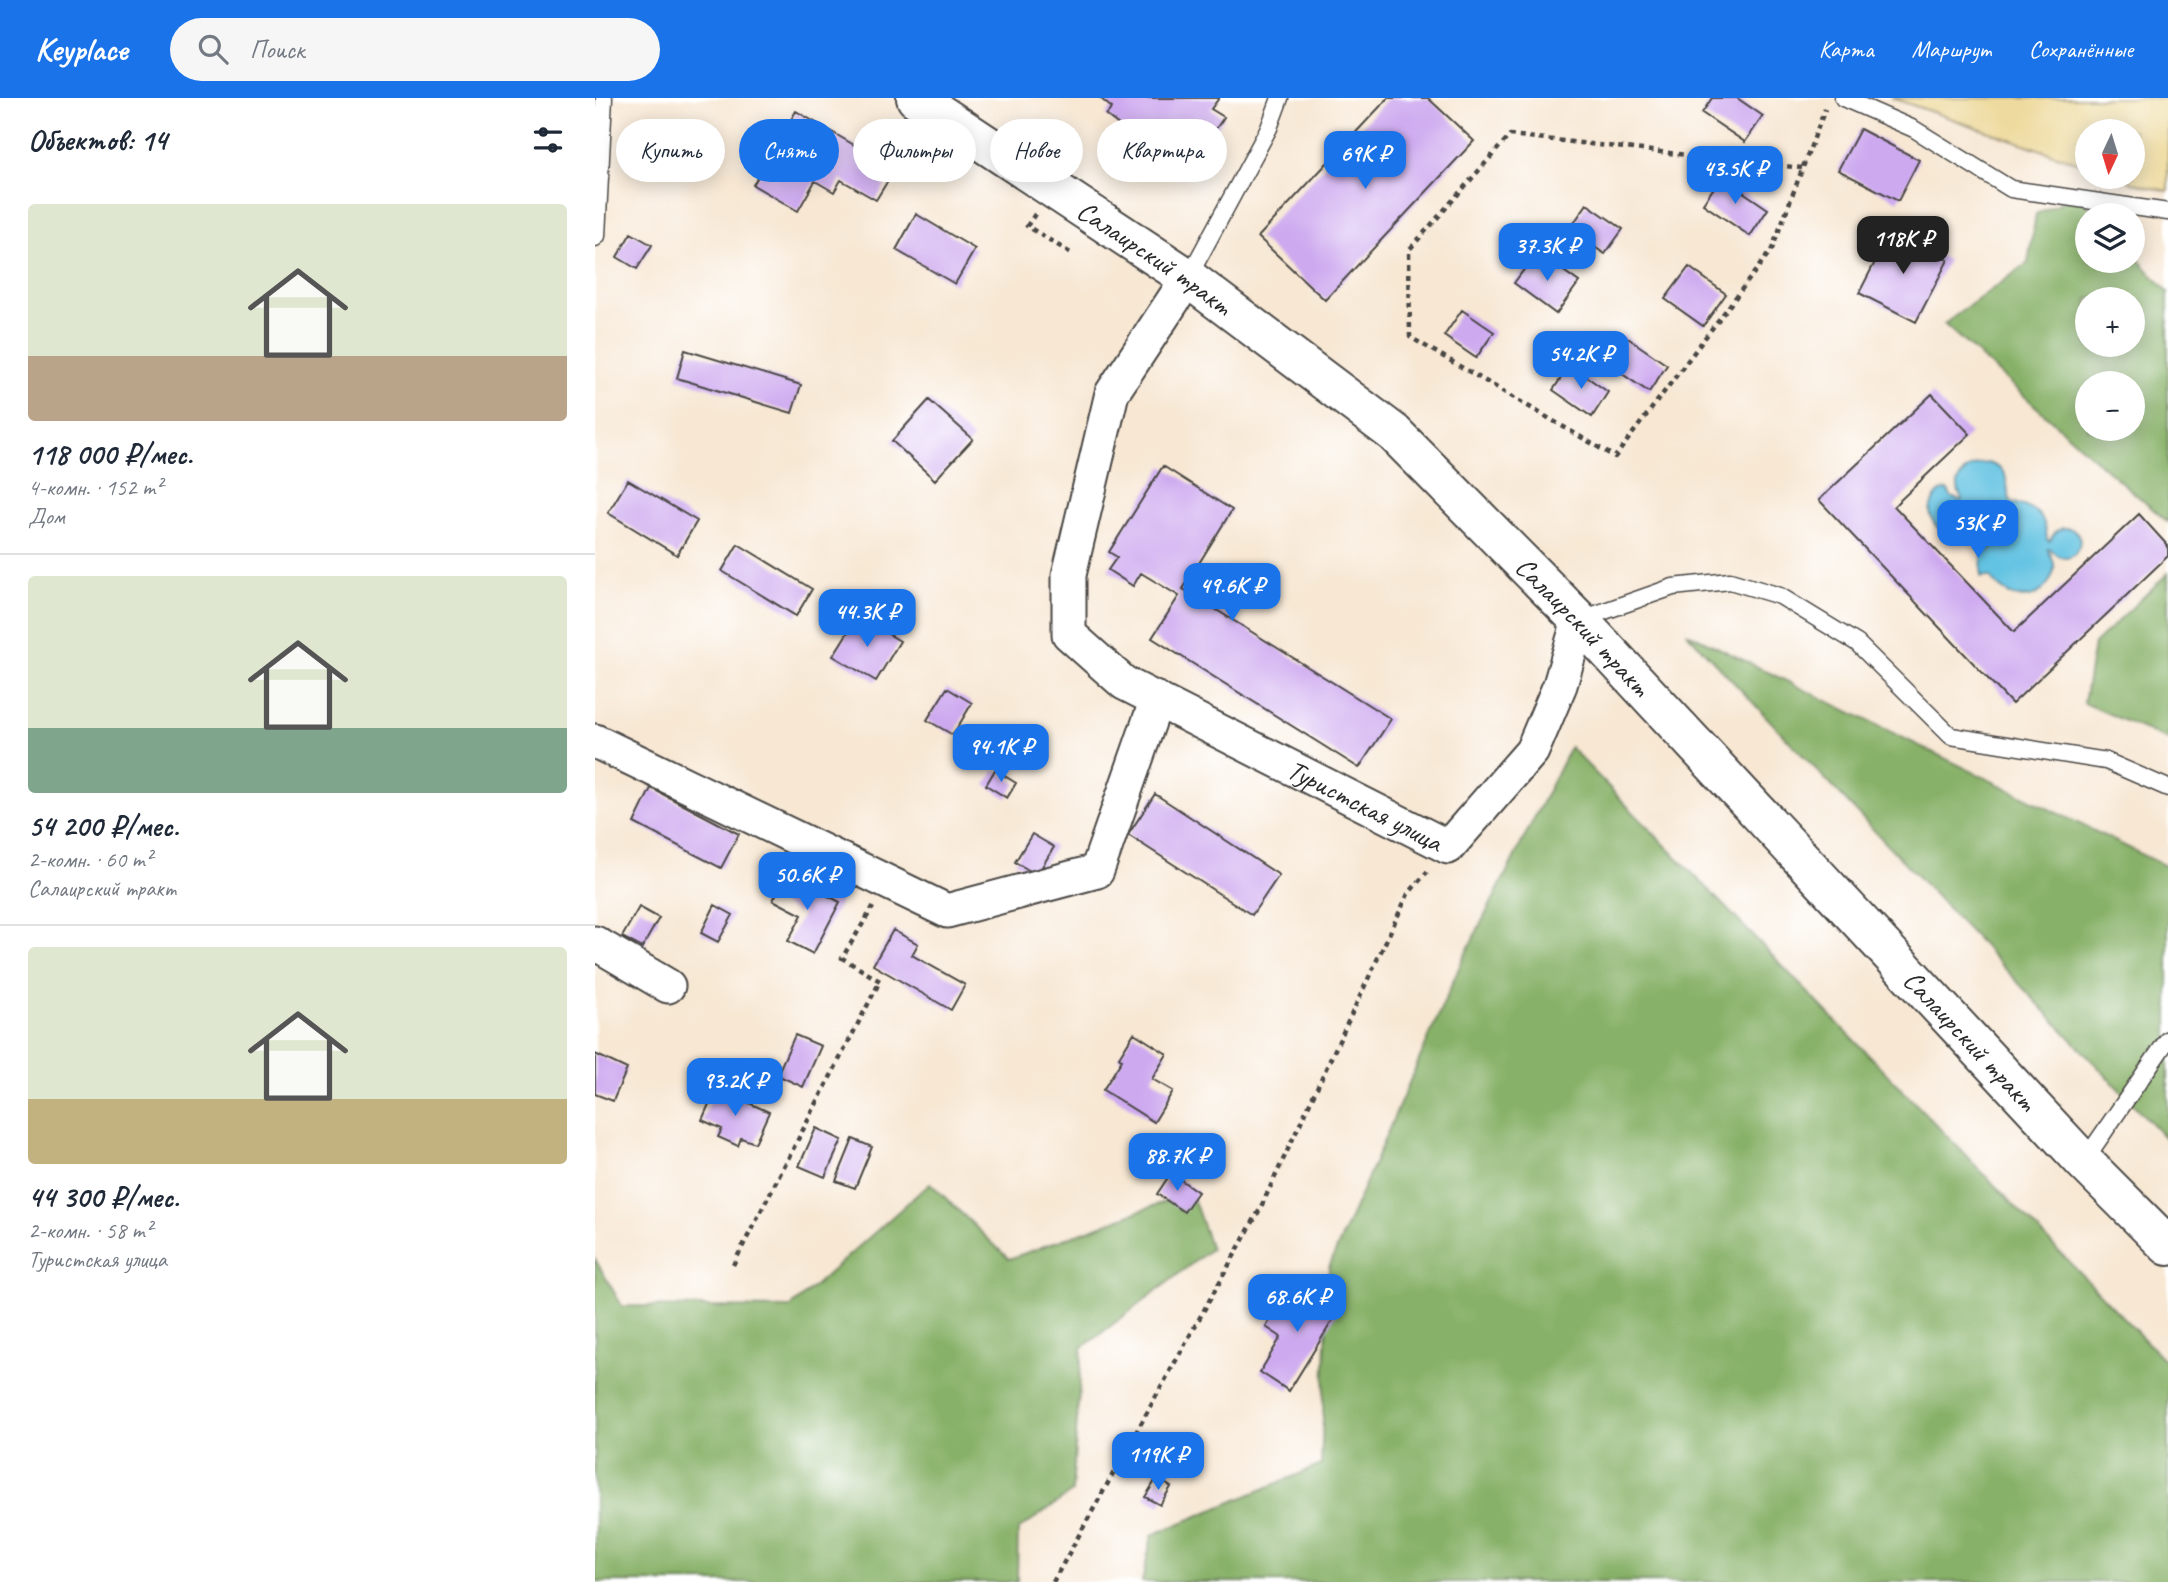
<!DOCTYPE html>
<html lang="ru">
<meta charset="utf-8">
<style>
:root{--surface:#fff;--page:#f6f6f7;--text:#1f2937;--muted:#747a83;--line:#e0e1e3;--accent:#1a73e8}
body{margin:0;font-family:Caveat,sans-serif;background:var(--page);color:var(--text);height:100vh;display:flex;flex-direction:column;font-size:26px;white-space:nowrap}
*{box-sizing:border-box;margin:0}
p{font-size:23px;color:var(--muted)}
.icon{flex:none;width:38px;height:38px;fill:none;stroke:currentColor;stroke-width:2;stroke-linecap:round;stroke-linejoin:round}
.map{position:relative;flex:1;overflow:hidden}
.side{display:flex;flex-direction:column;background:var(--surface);width:595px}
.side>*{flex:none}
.banner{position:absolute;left:21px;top:21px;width:665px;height:63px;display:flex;gap:14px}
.needle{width:46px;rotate:184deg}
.tools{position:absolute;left:1480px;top:21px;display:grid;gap:14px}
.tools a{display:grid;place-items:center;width:70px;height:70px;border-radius:50%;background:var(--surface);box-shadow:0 4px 18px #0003;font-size:35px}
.price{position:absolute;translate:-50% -60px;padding:0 16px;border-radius:14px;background:var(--accent);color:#fff;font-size:23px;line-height:46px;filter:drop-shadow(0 2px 4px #0008)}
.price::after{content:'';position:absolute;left:50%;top:42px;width:21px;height:16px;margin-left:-10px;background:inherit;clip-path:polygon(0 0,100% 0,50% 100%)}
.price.on{background:#222;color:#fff}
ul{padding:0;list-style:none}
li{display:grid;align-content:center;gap:14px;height:371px;padding:0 28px}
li+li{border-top:2px solid var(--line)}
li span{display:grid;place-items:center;height:217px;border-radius:7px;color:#555}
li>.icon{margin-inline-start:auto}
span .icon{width:126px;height:126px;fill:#fffc;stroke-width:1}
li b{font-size:30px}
h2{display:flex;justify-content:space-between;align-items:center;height:84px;padding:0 28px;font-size:30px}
.pill{padding:0 24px;border-radius:32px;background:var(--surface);box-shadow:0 4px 18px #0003;font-size:24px;line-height:63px}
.pill.on{background:var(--accent);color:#fff}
header{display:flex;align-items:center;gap:42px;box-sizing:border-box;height:98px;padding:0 35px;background:var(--accent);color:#fff}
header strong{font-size:33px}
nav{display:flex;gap:38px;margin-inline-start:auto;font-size:24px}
.search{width:490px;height:63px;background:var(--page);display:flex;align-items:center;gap:18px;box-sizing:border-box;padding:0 24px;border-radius:38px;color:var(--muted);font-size:26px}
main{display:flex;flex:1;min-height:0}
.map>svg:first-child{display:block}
.forest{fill:#87b168;stroke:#596e4a;stroke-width:2;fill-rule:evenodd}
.sand{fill:#eeda9e;stroke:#8c8264;stroke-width:2}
.water{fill:#64c3e2;stroke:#487786;stroke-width:2}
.building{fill:#cda9ef}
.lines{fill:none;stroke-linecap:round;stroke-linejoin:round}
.lane-casing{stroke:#4a4744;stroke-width:19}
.street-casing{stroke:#4a4744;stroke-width:37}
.secondary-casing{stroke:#4a4744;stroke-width:42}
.path{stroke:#4a4744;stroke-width:4.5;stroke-dasharray:5 5;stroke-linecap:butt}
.lane{stroke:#fff;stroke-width:16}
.street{stroke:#fff;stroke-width:33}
.secondary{stroke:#fff;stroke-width:38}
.labels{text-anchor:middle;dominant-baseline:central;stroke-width:5;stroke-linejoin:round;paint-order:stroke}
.street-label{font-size:28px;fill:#2b2b2b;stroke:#fff}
</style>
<header>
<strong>Keyplace</strong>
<div class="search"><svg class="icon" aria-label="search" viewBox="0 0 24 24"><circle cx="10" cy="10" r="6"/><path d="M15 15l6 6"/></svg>Поиск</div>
<nav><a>Карта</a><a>Маршрут</a><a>Сохранённые</a></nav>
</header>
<main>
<section class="side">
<h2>Объектов: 14<svg class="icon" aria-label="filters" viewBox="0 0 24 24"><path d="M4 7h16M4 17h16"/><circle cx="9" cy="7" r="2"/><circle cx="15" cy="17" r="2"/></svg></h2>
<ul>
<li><span style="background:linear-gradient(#dfe7d0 70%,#b9a48a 0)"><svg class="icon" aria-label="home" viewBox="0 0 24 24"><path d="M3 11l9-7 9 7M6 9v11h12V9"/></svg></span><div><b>118 000 ₽/мес.</b><p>4-комн. · 152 m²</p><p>Дом</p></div></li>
<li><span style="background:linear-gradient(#dfe7d0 70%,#7fa58c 0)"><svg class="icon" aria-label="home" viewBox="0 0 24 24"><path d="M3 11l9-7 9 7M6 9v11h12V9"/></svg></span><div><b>54 200 ₽/мес.</b><p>2-комн. · 60 m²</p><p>Салаирский тракт</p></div></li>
<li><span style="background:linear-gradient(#dfe7d0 70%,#c2b280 0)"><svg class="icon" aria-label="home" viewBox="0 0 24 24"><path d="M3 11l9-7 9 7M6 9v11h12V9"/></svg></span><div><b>44 300 ₽/мес.</b><p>2-комн. · 58 m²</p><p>Туристская улица</p></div></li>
</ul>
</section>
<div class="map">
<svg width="1573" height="1484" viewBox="0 0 1573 1484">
<rect width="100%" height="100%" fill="#fff"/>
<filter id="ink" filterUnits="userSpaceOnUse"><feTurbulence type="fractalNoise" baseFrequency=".0143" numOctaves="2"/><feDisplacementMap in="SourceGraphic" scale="14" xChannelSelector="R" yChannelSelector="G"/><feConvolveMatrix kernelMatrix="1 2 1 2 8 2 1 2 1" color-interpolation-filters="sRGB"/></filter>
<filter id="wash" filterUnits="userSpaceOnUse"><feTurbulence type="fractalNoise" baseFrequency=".00686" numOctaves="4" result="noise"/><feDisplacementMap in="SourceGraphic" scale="28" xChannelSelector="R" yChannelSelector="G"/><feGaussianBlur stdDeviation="1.57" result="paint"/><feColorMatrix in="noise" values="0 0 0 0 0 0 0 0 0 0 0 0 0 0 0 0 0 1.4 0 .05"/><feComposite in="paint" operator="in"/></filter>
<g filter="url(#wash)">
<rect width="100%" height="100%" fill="#f7e7d3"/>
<path class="forest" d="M1483,96L1502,117H1493V163H1538V156L1573,194V424L1504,365L1349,226L1433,165L1441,116ZM1493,201H1538V247H1493ZM1493,285H1538V331H1493Z
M1573,475V642L1489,605L1499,546Z
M1091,534L1573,769V1043Z
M975,649L1573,1266V1484H547L557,1437L726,1367L734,1169L867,863Z
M335,1085L414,1161L596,1094L616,1151L487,1250L477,1394L423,1432L422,1484H0V1161L27,1208L195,1210Z"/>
<path class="sand" d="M1297,0H1573V93L1553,89L1522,79H1538V33H1493V68Z"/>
<path class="water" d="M1393,365C1419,373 1408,386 1416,404C1440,411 1451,415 1452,442L1455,443C1458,436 1463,429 1472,430C1499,433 1478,479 1456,451H1453C1455,456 1459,463 1459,467C1460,475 1455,483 1451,488C1434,510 1408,497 1395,479H1386L1387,455L1396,451L1404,437C1403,419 1392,414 1376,412C1377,456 1319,431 1340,400C1344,394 1347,392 1353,392L1356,399L1366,403L1367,401C1355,381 1372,366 1393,365Z"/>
<g id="blocks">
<path class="building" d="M505,0H624L616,11L629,19L606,53L593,44L582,60L558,42L552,49L511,17L517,10Z
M793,0H833L879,43L730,202L663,139Z
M1117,0H1142L1168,18L1150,44L1107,15Z
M201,13L300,71L281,102L246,82L239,94L220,83L203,113L158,87Z
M1265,31L1324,62L1303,103L1243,72Z
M1126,79L1173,111L1155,138L1108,106Z
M992,106L1028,131L1010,156L974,132Z
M321,116L380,151L360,186L301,152Z
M1296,133L1353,162L1321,224L1264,195Z
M36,135L57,147L42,171L22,159Z
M942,154L984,184L961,216L919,185Z
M1094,169L1131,196L1108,228L1070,201Z
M867,212L899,234L881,260L849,238Z
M1027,236L1072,267L1054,294L1008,263Z
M90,252L206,287L197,315L82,280Z
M975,267L1013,294L997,319L958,292Z
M1337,296L1375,336L1299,408L1419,534L1544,416L1573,448V458L1417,606L1224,402Z
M334,302L378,341L340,382L297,343Z
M568,368L637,412L588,491L796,621L764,670L557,540L584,498L546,475L538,488L513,472L522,459L514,454Z
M33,382L102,423L82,457L13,415Z
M143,446L217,491L201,518L127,473Z
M263,518L305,543L281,583L238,558Z
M352,590L377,605L358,637L332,622Z
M400,672L421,685L412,700L391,687Z
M56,690L144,736L126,770L39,725Z
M560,696L684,777L657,817L533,737Z
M437,736L459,749L442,777L420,764Z
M192,777L245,804L218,856L193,843L207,817L178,802Z
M120,807L138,817L123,844L106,835Z
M44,809L64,820L47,850L27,839Z
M298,832L323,846L317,857L370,887L356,912L278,867Z
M539,935L572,956L557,981L578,993L559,1024L508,992L527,962L524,959Z
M200,937L226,948L208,989L182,977Z
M0,956L32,971L18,1003L0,996Z
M121,990L174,1014L160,1045L146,1040L143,1048L123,1039L127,1031L107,1022Z
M221,1030L247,1042L230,1079L204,1068Z
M258,1041L277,1049L260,1090L241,1083Z
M576,1075L603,1094L589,1114L562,1096Z
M698,1184L744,1212L694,1293L665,1274L686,1239L671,1229Z
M562,1380L576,1389L565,1407L550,1399Z"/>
</g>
</g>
<g filter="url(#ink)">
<use href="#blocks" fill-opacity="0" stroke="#4a4744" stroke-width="2"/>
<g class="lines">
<defs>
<path id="lane" d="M1248,0L1319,31L1416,91L1573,114
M0,140L2,138L9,0
M593,180L674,30L685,0
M984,522L1078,489L1135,483L1185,498L1262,545L1356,638L1511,663L1573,690
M1489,1063L1573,941"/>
<g id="street">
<path id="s1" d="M593,180L517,295L474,477V536L529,585L853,749L937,653L965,587L984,522"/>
<path d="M0,643L352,813L502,773L562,601"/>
<path d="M0,845L73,888"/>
</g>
<g id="secondary">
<path id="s2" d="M321,0L593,180L799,335L984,522L1489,1064L1573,1148"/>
</g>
</defs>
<use href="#lane" class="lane-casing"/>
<use href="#street" class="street-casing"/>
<use href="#secondary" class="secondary-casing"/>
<path class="path" d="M1207,70L915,37L814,152L815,239L1020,359L1177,151L1230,11
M440,116L432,128L477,156
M138,1167L285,883L247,860L278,809
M458,1484L664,1113L813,796L832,774"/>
<use href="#lane" class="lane"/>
<use href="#street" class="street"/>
<use href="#secondary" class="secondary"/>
</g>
</g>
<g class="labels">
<g class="street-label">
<text stroke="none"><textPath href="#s2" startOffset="287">Салаирский тракт</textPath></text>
<text stroke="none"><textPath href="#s2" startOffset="854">Салаирский тракт</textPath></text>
<text stroke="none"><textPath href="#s1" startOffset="728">Туристская улица</textPath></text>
<text stroke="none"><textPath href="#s2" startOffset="1421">Салаирский тракт</textPath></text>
</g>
</g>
</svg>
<div class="tools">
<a><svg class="needle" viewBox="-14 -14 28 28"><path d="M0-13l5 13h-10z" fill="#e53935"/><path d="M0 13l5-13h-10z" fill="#747a83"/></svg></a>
<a><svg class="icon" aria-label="layers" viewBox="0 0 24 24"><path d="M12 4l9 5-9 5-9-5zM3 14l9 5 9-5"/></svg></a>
<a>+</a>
<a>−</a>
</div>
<b class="price" style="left:770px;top:93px">69K ₽</b>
<b class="price" style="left:1140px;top:108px">43.5K ₽</b>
<b class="price on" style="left:1308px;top:178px">118K ₽</b>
<b class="price" style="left:952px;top:185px">37.3K ₽</b>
<b class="price" style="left:986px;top:293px">54.2K ₽</b>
<b class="price" style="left:1383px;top:462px">53K ₽</b>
<b class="price" style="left:637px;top:525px">49.6K ₽</b>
<b class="price" style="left:272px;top:551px">44.3K ₽</b>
<b class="price" style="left:406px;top:686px">94.1K ₽</b>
<b class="price" style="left:212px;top:814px">50.6K ₽</b>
<b class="price" style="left:140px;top:1020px">93.2K ₽</b>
<b class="price" style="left:582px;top:1095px">88.7K ₽</b>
<b class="price" style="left:702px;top:1236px">68.6K ₽</b>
<b class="price" style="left:563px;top:1394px">119K ₽</b>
<div class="banner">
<a class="pill">Купить</a>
<a class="pill on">Снять</a>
<a class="pill">Фильтры</a>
<a class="pill">Новое</a>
<a class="pill">Квартира</a>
</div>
</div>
</main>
